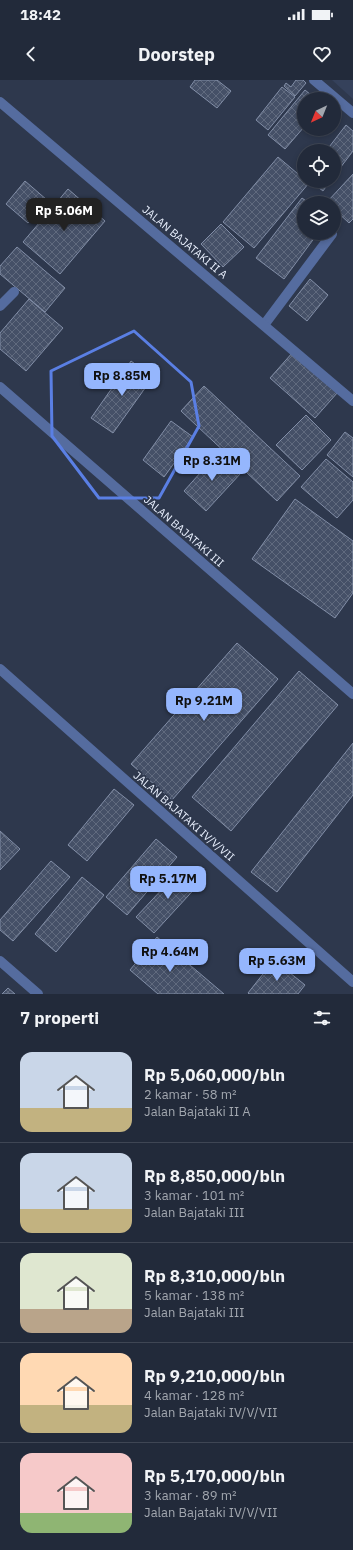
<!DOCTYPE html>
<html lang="id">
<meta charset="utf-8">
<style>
:root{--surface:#222a3a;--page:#2a3242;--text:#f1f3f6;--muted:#a2a7af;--line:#3f4654;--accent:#95b6fd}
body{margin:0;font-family:"IBM Plex Sans",sans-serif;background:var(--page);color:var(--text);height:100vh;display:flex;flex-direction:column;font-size:15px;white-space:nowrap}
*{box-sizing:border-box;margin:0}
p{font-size:13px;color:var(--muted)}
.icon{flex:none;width:22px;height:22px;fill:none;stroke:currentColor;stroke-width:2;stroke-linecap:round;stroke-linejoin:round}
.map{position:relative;height:914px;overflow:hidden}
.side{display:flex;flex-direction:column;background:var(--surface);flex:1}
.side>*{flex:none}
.needle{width:26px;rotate:223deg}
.tools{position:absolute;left:297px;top:12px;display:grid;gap:8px}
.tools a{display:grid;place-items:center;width:44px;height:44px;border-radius:50%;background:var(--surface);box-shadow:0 2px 6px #0003,0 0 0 1px var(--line);font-size:20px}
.price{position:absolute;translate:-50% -34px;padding:0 9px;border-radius:8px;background:var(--accent);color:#111;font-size:13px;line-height:26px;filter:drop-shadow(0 1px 2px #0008)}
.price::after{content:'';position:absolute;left:50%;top:24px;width:12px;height:9px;margin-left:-6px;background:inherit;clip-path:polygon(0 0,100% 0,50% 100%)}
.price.active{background:#222;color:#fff}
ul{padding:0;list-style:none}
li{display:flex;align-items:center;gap:12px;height:100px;padding:0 20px}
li+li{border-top:1px solid var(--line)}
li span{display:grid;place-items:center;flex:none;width:112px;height:80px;border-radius:12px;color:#555}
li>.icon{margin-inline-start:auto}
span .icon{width:48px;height:48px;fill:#fffc;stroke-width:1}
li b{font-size:17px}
h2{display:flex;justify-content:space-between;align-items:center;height:48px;padding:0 20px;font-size:17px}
.status{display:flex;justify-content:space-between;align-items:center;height:28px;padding:0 20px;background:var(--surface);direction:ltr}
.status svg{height:11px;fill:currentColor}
header{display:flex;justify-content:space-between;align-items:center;height:52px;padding:0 20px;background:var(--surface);font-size:18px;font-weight:700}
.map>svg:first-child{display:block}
.built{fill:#35415b}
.building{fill:url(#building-cross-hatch);stroke:#828ea7}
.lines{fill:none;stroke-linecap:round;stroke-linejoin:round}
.service{stroke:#556c9f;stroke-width:10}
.minor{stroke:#556c9f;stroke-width:10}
.marked{fill:none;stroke:#5a7fe4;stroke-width:3;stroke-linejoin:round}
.labels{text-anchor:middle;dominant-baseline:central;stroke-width:3.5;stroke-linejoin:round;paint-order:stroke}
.street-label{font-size:11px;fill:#eaf1ff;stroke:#2e384d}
</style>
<div class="status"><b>18:42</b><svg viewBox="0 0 49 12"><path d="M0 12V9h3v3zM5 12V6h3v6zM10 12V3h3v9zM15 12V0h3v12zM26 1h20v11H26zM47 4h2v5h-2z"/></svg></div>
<header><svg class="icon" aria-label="back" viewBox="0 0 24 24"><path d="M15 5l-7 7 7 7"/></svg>Doorstep<svg class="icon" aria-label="heart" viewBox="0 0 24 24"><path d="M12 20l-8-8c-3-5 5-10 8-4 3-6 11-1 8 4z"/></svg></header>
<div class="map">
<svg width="353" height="914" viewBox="0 0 353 914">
<defs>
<pattern id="building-cross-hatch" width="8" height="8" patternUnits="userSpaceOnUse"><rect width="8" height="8" fill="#455067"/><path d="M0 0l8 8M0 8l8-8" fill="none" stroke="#606a7e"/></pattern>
</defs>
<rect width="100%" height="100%" fill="#2e384d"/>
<path class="built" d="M332,0H353V19Z"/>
<path class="building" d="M195,0H217L231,11L217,28L190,7Z
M296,0H303L306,3L295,16L284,6L286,3L291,7Z
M282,7L295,17L268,50L256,40Z
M305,10L316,19H304V47L285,69L268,55Z
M346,45L353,51V71L334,96V71H326Z
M278,77L304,99V101L309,103L254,168L223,142Z
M353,94V139L349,143L334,129V123L327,122Z
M25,101L47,120L28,143L6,124Z
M310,101H330L323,111Z
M68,109L105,141L60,194L23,162Z
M302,118L309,123H304V153H318L284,199L256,178Z
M221,144L244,167L223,187L201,164Z
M17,167L65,208L45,232L0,194V186Z
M310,199L328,215L307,241L289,226Z
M29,219L63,248L26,291L0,269V253Z
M293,272L338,312L315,338L270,298Z
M131,281L153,297L113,353L91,338Z
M204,306L300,396L277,421L181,331Z
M306,335L331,360L302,390L276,365Z
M171,341L193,357L164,397L143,380Z
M345,352L353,358V397L327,375Z
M218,373L241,393L206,431L184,411Z
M326,379L353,402V420L337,438L301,407Z
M295,419L353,461V513L335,538L252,479Z
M237,563L278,599L172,720L131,684Z
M299,591L338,625L231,751L192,717Z
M353,663V715L277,812L251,792Z
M114,709L134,725L87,781L68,765Z
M0,751L20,769L0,790Z
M156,759L177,777L127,835L106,817Z
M51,781L70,797L13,861L0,850V840Z
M183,787L200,803L154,853L136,837Z
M82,797L104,815L56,872L35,854Z
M157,857L224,914H158L130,890Z
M274,880L305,905L298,914H249L248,913Z
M8,908L15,914H2Z"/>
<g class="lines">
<path class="service" d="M0,226L14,212
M264,245L332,154"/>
<path class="minor" d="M314,0L353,33
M0,22L353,321
M0,307L353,614
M0,589L353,902
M0,881L38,914"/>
</g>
<path class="marked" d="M134,251L191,302L199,346L159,418H99L52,356L51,291Z"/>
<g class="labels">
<g class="street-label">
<text transform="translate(185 162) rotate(40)">JALAN BAJATAKI II A</text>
<text transform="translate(184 451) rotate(41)">JALAN BAJATAKI III</text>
<text transform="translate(184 736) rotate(41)">JALAN BAJATAKI IV/V/VII</text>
</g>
</g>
</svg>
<div class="tools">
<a><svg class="needle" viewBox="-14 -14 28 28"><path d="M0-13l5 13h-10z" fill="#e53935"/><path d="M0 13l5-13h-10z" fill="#a2a7af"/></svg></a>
<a><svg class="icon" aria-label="locate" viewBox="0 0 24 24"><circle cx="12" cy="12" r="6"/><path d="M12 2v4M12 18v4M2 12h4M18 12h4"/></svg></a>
<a><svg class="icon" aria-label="layers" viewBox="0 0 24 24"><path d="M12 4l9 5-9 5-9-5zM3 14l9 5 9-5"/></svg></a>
</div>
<b class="price active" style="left:64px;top:152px">Rp 5.06M</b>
<b class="price" style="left:122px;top:317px">Rp 8.85M</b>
<b class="price" style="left:212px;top:402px">Rp 8.31M</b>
<b class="price" style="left:204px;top:642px">Rp 9.21M</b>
<b class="price" style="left:168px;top:820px">Rp 5.17M</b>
<b class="price" style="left:170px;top:893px">Rp 4.64M</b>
<b class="price" style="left:277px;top:902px">Rp 5.63M</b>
</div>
<section class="side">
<h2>7 properti<svg class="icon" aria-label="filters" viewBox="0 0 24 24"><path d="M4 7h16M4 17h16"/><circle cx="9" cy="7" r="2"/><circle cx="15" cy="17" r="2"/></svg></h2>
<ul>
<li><span style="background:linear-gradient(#c9d6e8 70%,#c2b280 0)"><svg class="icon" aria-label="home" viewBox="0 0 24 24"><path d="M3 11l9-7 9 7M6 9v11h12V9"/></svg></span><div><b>Rp 5,060,000/bln</b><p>2 kamar · 58 m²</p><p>Jalan Bajataki II A</p></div></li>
<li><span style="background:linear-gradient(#c9d6e8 70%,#c2b280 0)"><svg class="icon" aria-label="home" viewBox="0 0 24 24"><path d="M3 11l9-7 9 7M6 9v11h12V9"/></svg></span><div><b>Rp 8,850,000/bln</b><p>3 kamar · 101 m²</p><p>Jalan Bajataki III</p></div></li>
<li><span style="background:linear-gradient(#dfe7d0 70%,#b9a48a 0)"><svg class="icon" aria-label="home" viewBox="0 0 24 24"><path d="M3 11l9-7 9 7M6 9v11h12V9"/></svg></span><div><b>Rp 8,310,000/bln</b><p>5 kamar · 138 m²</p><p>Jalan Bajataki III</p></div></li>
<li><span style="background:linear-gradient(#ffd9b3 65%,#c2b280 0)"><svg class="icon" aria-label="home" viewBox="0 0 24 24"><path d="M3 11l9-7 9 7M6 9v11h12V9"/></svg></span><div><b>Rp 9,210,000/bln</b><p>4 kamar · 128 m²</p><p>Jalan Bajataki IV/V/VII</p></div></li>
<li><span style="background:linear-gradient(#f6c9c9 75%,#8fb573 0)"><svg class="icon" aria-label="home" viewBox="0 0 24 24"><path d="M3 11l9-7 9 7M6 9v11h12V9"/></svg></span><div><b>Rp 5,170,000/bln</b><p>3 kamar · 89 m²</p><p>Jalan Bajataki IV/V/VII</p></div></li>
</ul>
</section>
